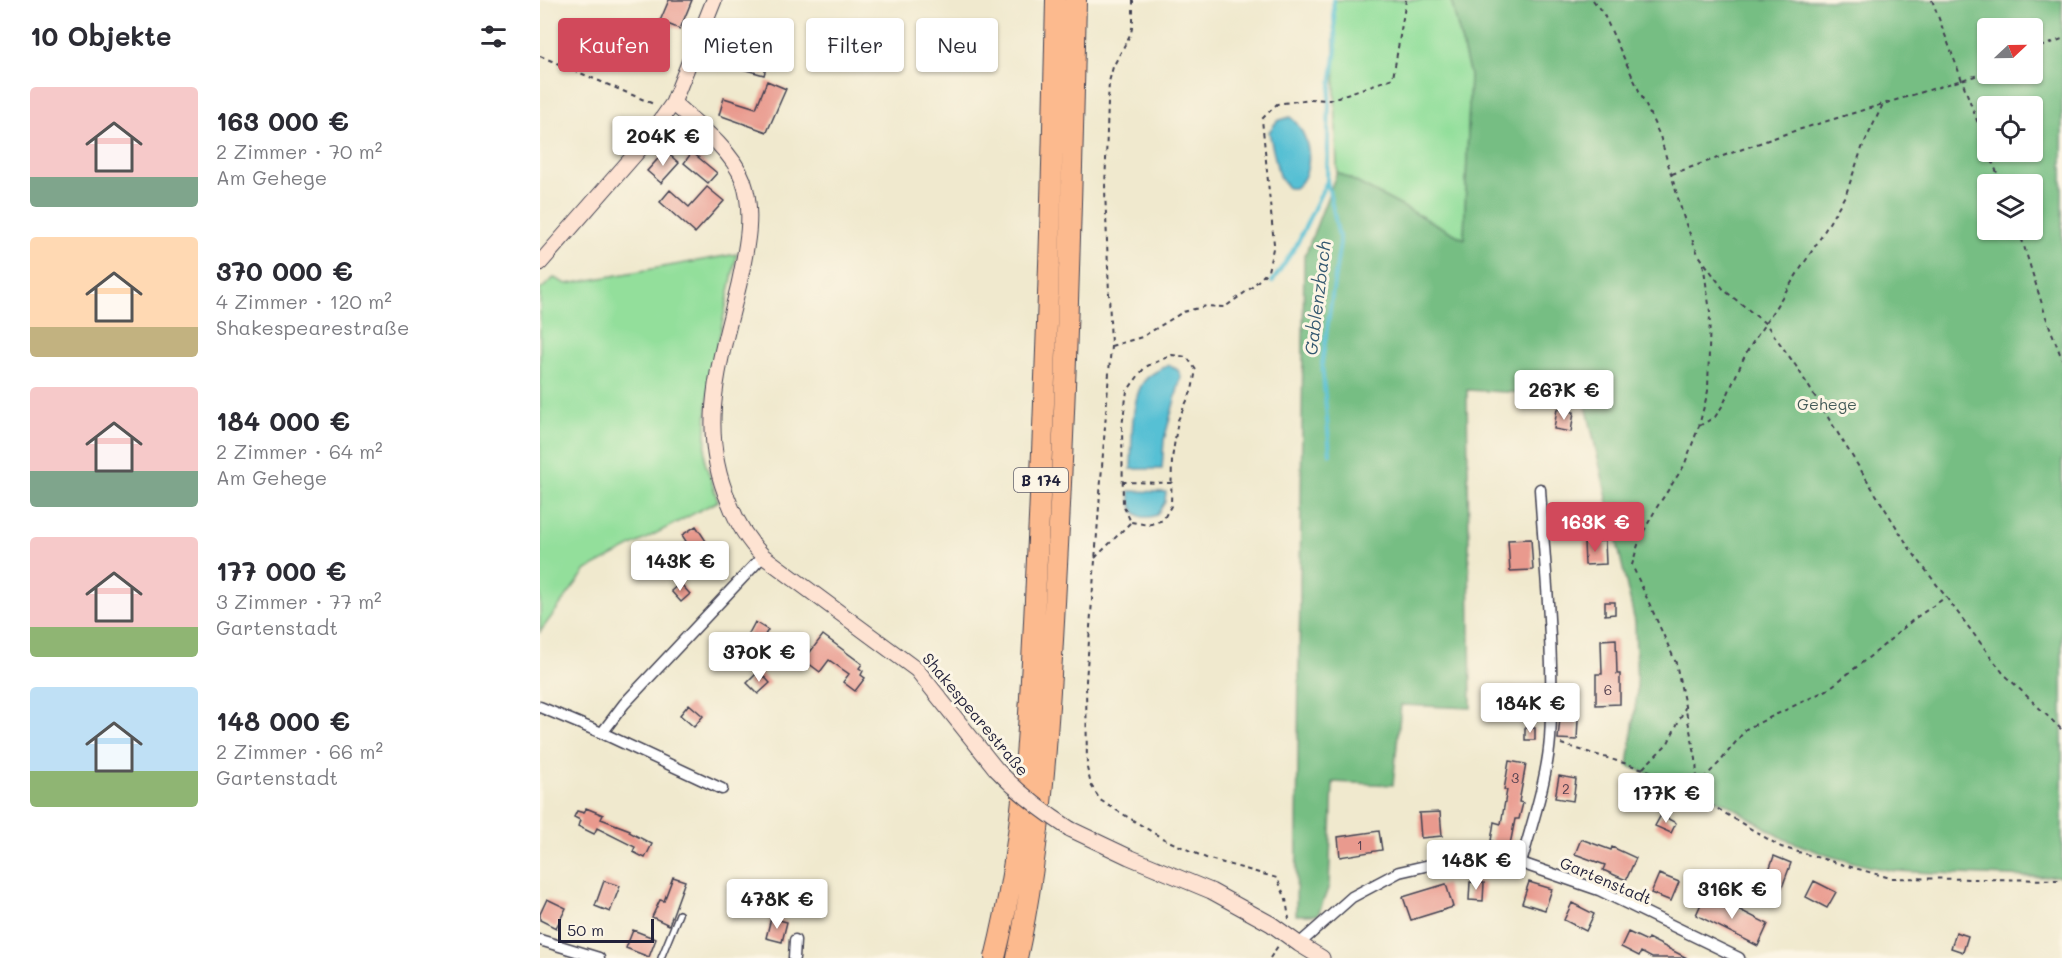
<!DOCTYPE html>
<html lang="de">
<meta charset="utf-8">
<style>
:root{--surface:#fff;--page:#f2f2f3;--text:#2b2b33;--muted:#7c7c81;--accent:#d1495b}
body{margin:0;font-family:Mali,sans-serif;background:var(--page);color:var(--text);height:100vh;display:flex;flex-direction:column;font-size:22px;white-space:nowrap}
*{box-sizing:border-box;margin:0}
p{font-size:20px;color:var(--muted)}
.icon{flex:none;width:33px;height:33px;fill:none;stroke:currentColor;stroke-width:2;stroke-linecap:round;stroke-linejoin:round}
.map{position:relative;flex:1;overflow:hidden}
.drawer{display:flex;flex-direction:column;background:var(--surface);width:540px}
.drawer>*{flex:none}
.top-card{position:absolute;left:18px;top:18px;width:570px;height:54px;display:flex;gap:12px}
.needle{width:39px;rotate:68deg}
.tools{position:absolute;left:1437px;top:18px;display:grid;gap:12px}
.tools a{display:grid;place-items:center;width:66px;height:66px;border-radius:6px;background:var(--surface);box-shadow:0 2px 4px #0004;font-size:30px}
.scale{position:absolute;left:18px;bottom:15px;width:96px;box-sizing:border-box;padding-left:6px;border:3px solid #22223b;border-top:0;font-size:16px;line-height:21px;white-space:nowrap;color:#22223b;-webkit-text-stroke:4px #fcf5e5;paint-order:stroke}
.price{position:absolute;translate:-50% -51px;padding:0 14px;border-radius:6px;background:#fff;color:#222;font-size:20px;line-height:39px;filter:drop-shadow(0 2px 3px #0008)}
.price::after{content:'';position:absolute;left:50%;top:36px;width:18px;height:14px;margin-left:-9px;background:inherit;clip-path:polygon(0 0,100% 0,50% 100%)}
.price.current{background:var(--accent);color:#fff}
ul{padding:0;list-style:none}
li{display:flex;align-items:center;gap:18px;height:150px;padding:0 30px}
li span{display:grid;place-items:center;flex:none;width:168px;height:120px;border-radius:6px;color:#555}
li>.icon{margin-inline-start:auto}
span .icon{width:72px;height:72px;fill:#fffc;stroke-width:1}
li b{font-size:26px}
h2{display:flex;justify-content:space-between;align-items:center;height:72px;padding:0 30px;font-size:26px}
.chip{padding:0 21px;border-radius:6px;background:var(--surface);box-shadow:0 2px 4px #0004;font-size:21px;line-height:54px}
.chip.current{background:var(--accent);color:#fff}
main{display:flex;flex:1;min-height:0}
.map>svg:first-child{display:block}
.green{fill:#93df9b;stroke:#5a806b;stroke-width:1.5}
.forest{fill:#76be83;stroke:#4c705f;stroke-width:1.5;fill-rule:evenodd}
.water{fill:#57c0d4;stroke:#3c7188;stroke-width:1.5}
.lines{fill:none;stroke-linecap:round;stroke-linejoin:round}
.stream{stroke:#57c0d4;stroke-width:4}
.building{fill:#e99a8e}
.lane-casing{stroke:#414051;stroke-width:8}
.street-casing{stroke:#414051;stroke-width:13}
.secondary-casing{stroke:#414051;stroke-width:17}
.highway-casing{stroke:#414051;stroke-width:22}
.path{stroke:#414051;stroke-width:2;stroke-dasharray:4.5 4.5;stroke-linecap:butt}
.lane{stroke:#fff;stroke-width:5}
.street{stroke:#fff;stroke-width:10}
.secondary{stroke:#fee3d2;stroke-width:15}
.highway{stroke:#fcba8e;stroke-width:20}
.secondary-bridge-casing{stroke:#414051;stroke-width:17;stroke-linecap:butt}
.secondary-bridge{stroke:#fee3d2;stroke-width:15}
.labels{text-anchor:middle;dominant-baseline:central;stroke-width:6;stroke-linejoin:round;paint-order:stroke}
.number-label{font-size:14px;fill:#544050}
.shield{fill:#fcf5e5;stroke:#63616e;stroke-width:1.5}
.shield-label{font-size:15px;font-weight:bold;fill:#22223b}
.park-label{font-size:16px;fill:#445b58;stroke:#fcf5e5}
.street-label{font-size:16px;fill:#22223b;stroke:#fcf5e5}
.water-label{font-size:18px;font-style:italic;fill:#355971;stroke:#fcf5e5}
</style>
<main>
<section class="drawer">
<h2>10 Objekte<svg class="icon" aria-label="filters" viewBox="0 0 24 24"><path d="M4 7h16M4 17h16"/><circle cx="9" cy="7" r="2"/><circle cx="15" cy="17" r="2"/></svg></h2>
<ul>
<li><span style="background:linear-gradient(#f6c9c9 75%,#7fa58c 0)"><svg class="icon" aria-label="home" viewBox="0 0 24 24"><path d="M3 11l9-7 9 7M6 9v11h12V9"/></svg></span><div><b>163 000 €</b><p>2 Zimmer · 70 m²</p><p>Am Gehege</p></div></li>
<li><span style="background:linear-gradient(#ffd9b3 75%,#c2b280 0)"><svg class="icon" aria-label="home" viewBox="0 0 24 24"><path d="M3 11l9-7 9 7M6 9v11h12V9"/></svg></span><div><b>370 000 €</b><p>4 Zimmer · 120 m²</p><p>Shakespearestraße</p></div></li>
<li><span style="background:linear-gradient(#f6c9c9 70%,#7fa58c 0)"><svg class="icon" aria-label="home" viewBox="0 0 24 24"><path d="M3 11l9-7 9 7M6 9v11h12V9"/></svg></span><div><b>184 000 €</b><p>2 Zimmer · 64 m²</p><p>Am Gehege</p></div></li>
<li><span style="background:linear-gradient(#f6c9c9 75%,#8fb573 0)"><svg class="icon" aria-label="home" viewBox="0 0 24 24"><path d="M3 11l9-7 9 7M6 9v11h12V9"/></svg></span><div><b>177 000 €</b><p>3 Zimmer · 77 m²</p><p>Gartenstadt</p></div></li>
<li><span style="background:linear-gradient(#bfe0f5 70%,#8fb573 0)"><svg class="icon" aria-label="home" viewBox="0 0 24 24"><path d="M3 11l9-7 9 7M6 9v11h12V9"/></svg></span><div><b>148 000 €</b><p>2 Zimmer · 66 m²</p><p>Gartenstadt</p></div></li>
</ul>
</section>
<div class="map">
<svg width="1522" height="958" viewBox="0 0 1522 958">
<rect width="100%" height="100%" fill="#fcf5e5"/>
<filter id="ink" filterUnits="userSpaceOnUse"><feTurbulence type="fractalNoise" baseFrequency=".0167" numOctaves="2"/><feDisplacementMap in="SourceGraphic" scale="12" xChannelSelector="R" yChannelSelector="G"/><feConvolveMatrix kernelMatrix="1 2 1 2 8 2 1 2 1" color-interpolation-filters="sRGB"/></filter>
<filter id="wash" filterUnits="userSpaceOnUse"><feTurbulence type="fractalNoise" baseFrequency=".008" numOctaves="4" result="noise"/><feDisplacementMap in="SourceGraphic" scale="24" xChannelSelector="R" yChannelSelector="G"/><feGaussianBlur stdDeviation="1.35" result="paint"/><feColorMatrix in="noise" values="0 0 0 0 0 0 0 0 0 0 0 0 0 0 0 0 0 1.4 0 .05"/><feComposite in="paint" operator="in"/></filter>
<g filter="url(#wash)">
<rect width="100%" height="100%" fill="#f0e9ce"/>
<path class="green" d="M793,0H911L930,75L924,239L797,172Z
M197,254L170,381L167,405L165,462L178,501L46,570L0,632V290L14,278L27,284Z"/>
<path class="forest" d="M911,0H1522V876L1491,877L1395,873L1355,871L1332,867L1289,856L1244,839L1187,804L1088,766L1097,693L1095,622L1044,396L927,390L931,708L861,705L853,785L793,782L789,886L778,915H756L764,258L797,172L924,239L930,75ZM1448,28H1492V74H1448ZM1448,106H1492V152H1448ZM1448,184H1492V230H1448Z"/>
<path class="water" d="M750,117C770,132 777,172 755,188H748L739,176L729,132L737,121Z
M629,365L638,370L641,377L624,440L622,469H591C592,447 590,397 605,380C611,373 620,369 629,365Z
M589,491L626,492L625,502L617,515C595,523 591,509 589,491Z"/>
<g class="lines">
<path class="stream" d="M732,282L756,246L786,183
M790,454L782,363L800,242L787,181L789,100L796,49L793,0"/>
</g>
<g id="blocks">
<path class="building" d="M129,0H152L140,29L120,21Z
M206,47L230,55L224,75L199,68Z
M227,81L246,89L227,132L179,115L184,98L216,108Z
M125,151L139,163L121,183L107,171Z
M152,152L177,173L168,183L144,163Z
M167,187L184,201L155,233L120,202L130,190L149,207Z
M1017,409L1034,412L1031,432L1014,429Z
M156,526L166,541L152,551L142,535Z
M991,539L993,570L970,571L968,540Z
M1065,541L1066,564L1045,565L1044,542Z
M140,583L150,594L141,602L131,591Z
M1065,602H1075V614L1065,615Z
M215,622L228,630L218,646L206,639Z
M283,635L322,664L319,668L323,671L321,675L325,678L315,691L303,682L309,674L289,660L280,672L264,660Z
M1076,639L1077,674H1080V704L1056,705V674H1062L1061,640Z
M219,671L230,683L218,694L207,683Z
M971,687H994V707H971Z
M149,704L163,716L154,727L140,715Z
M1020,718L1038,719L1037,740L1018,739Z
M985,728H995V740H985Z
M969,761L986,764L979,802L983,803L979,819H975L970,845L951,841L954,822L961,824L967,790H964Z
M1019,776L1036,779L1033,801L1015,798Z
M46,808L63,815L61,819L90,830L89,832L112,844L105,858L93,852L95,847L57,828L54,834L38,826L40,820L34,817L37,811L44,813Z
M900,812L902,836L881,838L879,813Z
M1121,815L1136,823L1131,833L1115,826Z
M839,831L842,850L800,857L798,837Z
M1041,839L1071,850L1072,847L1096,858L1086,880L1063,870L1065,865L1035,854Z
M1234,856L1251,863L1241,890L1224,884Z
M1119,874L1139,882L1131,901L1111,893Z
M133,877L145,881L129,925L112,917L120,900L124,901Z
M64,881L80,886L70,912L55,906Z
M1274,881L1296,892L1287,908L1266,897Z
M930,882L944,883L943,901L929,900Z
M989,882L1012,889L1005,910L982,903Z
M906,884L913,907L871,920L863,897Z
M1166,893L1228,924L1218,946L1156,915Z
M7,899L26,908L16,928L0,920V914Z
M1032,903L1054,914L1046,931L1024,920Z
M231,918L247,922L242,942L226,938Z
M93,930L116,939L109,957L86,948Z
M1088,932L1107,941L1108,938L1147,958H1112L1101,952L1099,956L1081,947Z
M1416,932L1428,936L1423,952L1411,948Z"/>
</g>
</g>
<g filter="url(#ink)">
<use href="#blocks" fill-opacity="0" stroke="#414051" stroke-width="1.5"/>
<g class="lines">
<defs>
<path id="lane" d="M121,958L139,914"/>
<path id="street" d="M0,707L62,733L84,704L223,556
M62,733L182,789
M981,863C992,824 1007,779 1010,739C1015,656 1005,571 1000,489
M0,940L59,958
M759,944L812,897L859,872L907,861L957,858L981,863L1059,890L1199,958
M254,958L255,940"/>
<path id="secondary" d="M133,103C156,123 192,150 203,180C215,213 206,251 199,284C181,359 156,427 189,502C197,523 207,540 223,556L377,670L456,769
M0,263L105,143L133,103L174,0
M530,829L589,857L671,891L731,924L759,944L782,958"/>
<path id="highway" d="M455,958C486,835 490,706 496,579C506,386 512,193 516,0
M477,958C505,828 510,697 517,565C527,377 532,188 536,0"/>
</defs>
<use href="#lane" class="lane-casing"/>
<use href="#street" class="street-casing"/>
<use href="#secondary" class="secondary-casing"/>
<use href="#highway" class="highway-casing"/>
<path class="path" d="M593,0V23L591,33L573,67L569,82L568,102L565,189L571,346L546,681L547,768L551,785L560,800L622,838L666,858L737,878L746,899L749,919
M1053,0L1064,15L1120,136L1145,222L1158,254L1184,290L1226,324L1256,366L1370,549L1463,673L1522,730
M1392,0L1448,150
M1492,50L1522,39
M0,56L116,105
M1448,152L1462,184
M1132,174L1248,133L1448,72
M1479,230L1506,317L1522,359
M571,346L602,337L643,312L666,306L685,307L711,288L728,271L734,244L722,119L737,104L770,99L789,100L853,78L866,0
M1159,426L1175,417L1183,405L1206,353L1281,237L1306,194L1322,148L1343,104
M582,482L632,483
M555,558L591,522L583,505L582,426L587,391L605,367L632,355L647,357L656,370L652,390L638,420L632,459L631,506L623,520L608,525L591,522
M1021,744L1120,774L1241,847L1350,878L1522,880
M1103,768L1128,743L1145,708
M1157,785L1180,762L1206,729L1287,690L1337,651L1374,619L1406,597
M1158,797L1156,759L1136,663L1092,565L1100,538L1117,507L1144,466L1159,426L1168,391L1170,312L1163,262
M730,958L738,946"/>
<use href="#lane" class="lane"/>
<use href="#street" class="street"/>
<use href="#secondary" class="secondary"/>
<use href="#highway" class="highway"/>
<defs>
<path id="secondary-bridge" d="M456,769C478,792 502,811 530,829"/>
</defs>
<use href="#secondary-bridge" class="secondary-bridge-casing"/>
<use href="#secondary-bridge" class="secondary-bridge"/>
</g>
</g>
<g class="labels">
<g class="number-label">
<text x="1068" y="689">6</text>
<text x="975" y="777">3</text>
<text x="1026" y="788">2</text>
<text x="820" y="844">1</text>
</g>
<rect class="shield" x="474" y="468" width="54" height="24" rx="4.5"/>
<g class="shield-label">
<text x="501" y="480">B 174</text>
</g>
<g class="park-label">
<text x="1287" y="403">Gehege</text>
</g>
<g class="street-label">
<text transform="translate(436 714) rotate(50)">Shakespearestraße</text>
<text transform="translate(1066 880) rotate(23)">Gartenstadt</text>
</g>
<g class="water-label">
<text transform="translate(777 298) rotate(-83)">Gablenzbach</text>
</g>
</g>
</svg>
<div class="tools">
<a><svg class="needle" viewBox="-14 -14 28 28"><path d="M0-13l5 13h-10z" fill="#e53935"/><path d="M0 13l5-13h-10z" fill="#7c7c81"/></svg></a>
<a><svg class="icon" aria-label="locate" viewBox="0 0 24 24"><circle cx="12" cy="12" r="6"/><path d="M12 2v4M12 18v4M2 12h4M18 12h4"/></svg></a>
<a><svg class="icon" aria-label="layers" viewBox="0 0 24 24"><path d="M12 4l9 5-9 5-9-5zM3 14l9 5 9-5"/></svg></a>
</div>
<div class="scale">50 m</div>
<b class="price" style="left:123px;top:167px">204K €</b>
<b class="price" style="left:1024px;top:421px">267K €</b>
<b class="price current" style="left:1055px;top:553px">163K €</b>
<b class="price" style="left:140px;top:592px">143K €</b>
<b class="price" style="left:219px;top:683px">370K €</b>
<b class="price" style="left:990px;top:734px">184K €</b>
<b class="price" style="left:1126px;top:824px">177K €</b>
<b class="price" style="left:936px;top:891px">148K €</b>
<b class="price" style="left:1192px;top:920px">316K €</b>
<b class="price" style="left:237px;top:930px">478K €</b>
<div class="top-card">
<a class="chip current">Kaufen</a>
<a class="chip">Mieten</a>
<a class="chip">Filter</a>
<a class="chip">Neu</a>
</div>
</div>
</main>
